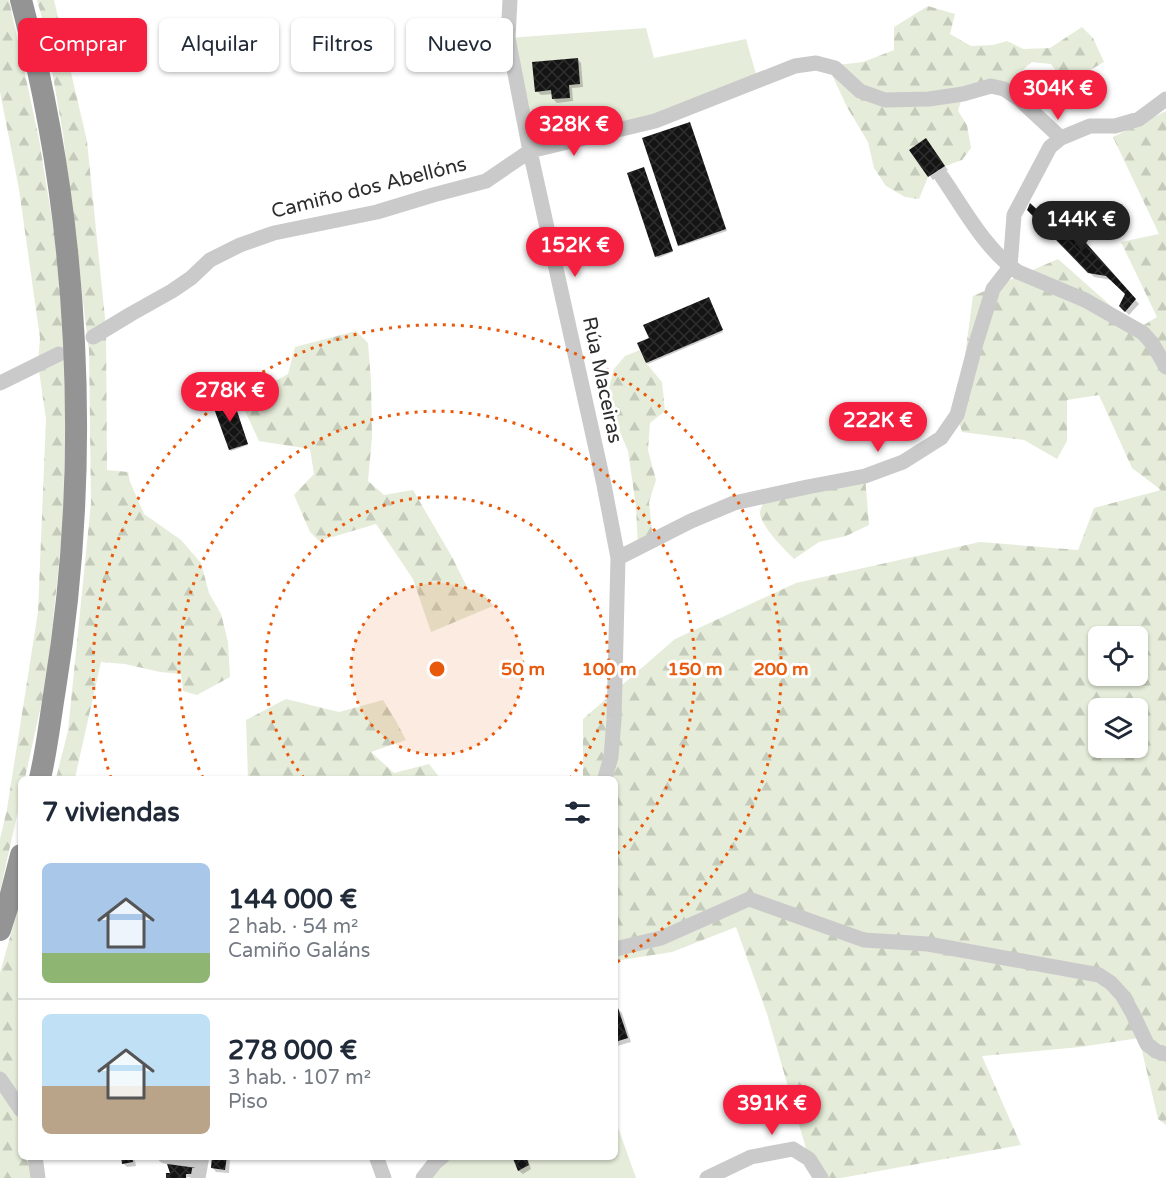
<!DOCTYPE html>
<html lang="es">
<meta charset="utf-8">
<style>
:root{--surface:#fff;--page:#f2f2f3;--text:#1f2937;--muted:#747a83;--line:#e0e1e3;--accent:#f51f3f}
body{margin:0;font-family:"Varela Round",sans-serif;background:var(--page);color:var(--text);height:100vh;display:flex;flex-direction:column;font-size:22px;white-space:nowrap}
*{box-sizing:border-box;margin:0}
p{font-size:20px;color:var(--muted)}
.icon{flex:none;width:33px;height:33px;fill:none;stroke:currentColor;stroke-width:2;stroke-linecap:round;stroke-linejoin:round}
.map{position:relative;flex:1;overflow:hidden}
.side{position:absolute;left:18px;top:776px;width:600px;height:384px;display:flex;flex-direction:column;background:var(--surface);border-radius:9px;box-shadow:0 2px 4px #0004}
.side>*{flex:none}
.top-card{position:absolute;left:18px;top:18px;width:600px;height:54px;display:flex;gap:12px}
.buttons{position:absolute;left:1088px;top:626px;display:grid;gap:12px}
.buttons a{display:grid;place-items:center;width:60px;height:60px;border-radius:9px;background:var(--surface);box-shadow:0 2px 4px #0004;font-size:30px}
.price{position:absolute;translate:-50% -51px;padding:0 14px;border-radius:21px;background:var(--accent);color:#fff;font-size:20px;line-height:39px;filter:drop-shadow(0 2px 3px #0008)}
.price::after{content:'';position:absolute;left:50%;top:36px;width:18px;height:14px;margin-left:-9px;background:inherit;clip-path:polygon(0 0,100% 0,50% 100%)}
.price.active{background:#222;color:#fff}
ul{padding:0;list-style:none}
li{display:flex;align-items:center;gap:18px;height:150px;padding:0 24px}
li+li{border-top:2px solid var(--line)}
li span{display:grid;place-items:center;flex:none;width:168px;height:120px;border-radius:9px;color:#555}
li>.icon{margin-inline-start:auto}
span .icon{width:72px;height:72px;fill:#fffc;stroke-width:1}
li b{font-size:26px}
h2{display:flex;justify-content:space-between;align-items:center;height:72px;padding:0 24px;font-size:26px}
.chip{padding:0 21px;border-radius:9px;background:var(--surface);box-shadow:0 2px 4px #0004;font-size:21px;line-height:54px}
.chip.active{background:var(--accent);color:#fff}
.map>svg:first-child{display:block}
.grass{fill:#e5ecd9}
.forest{fill:url(#forest-firs);fill-rule:evenodd}
.shadow{fill:#0003}
.building{fill:url(#building-cross-hatch)}
.lines{fill:none;stroke-linecap:round;stroke-linejoin:round}
.minor{stroke:#cacaca;stroke-width:15}
.highway{stroke:#949494;stroke-width:22}
.ring{fill:none;stroke:#e8590c;stroke-width:3;stroke-dasharray:3 6}
.labels{text-anchor:middle;dominant-baseline:central;stroke-width:6;stroke-linejoin:round;paint-order:stroke}
.street-label{font-size:20px;fill:#2d2d2d;stroke:#fff}
.centre{fill:#e8590c;stroke:#fff;stroke-width:3}
.ring-label{font-size:18px;text-anchor:middle;font-weight:bold;fill:#e8590c;stroke:#fff;stroke-width:6;stroke-linejoin:round;paint-order:stroke}
</style>
<div class="map">
<svg width="1166" height="1178" viewBox="0 0 1166 1178">
<defs>
<pattern id="forest-firs" width="22" height="20" patternUnits="userSpaceOnUse" patternTransform="scale(1.5)"><rect width="22" height="20" fill="#e5ecd9"/><path d="M5 1l3.5 6h-7zM16 11l3.5 6h-7z" fill="#c5cbbb"/></pattern>
<pattern id="building-cross-hatch" width="8" height="8" patternUnits="userSpaceOnUse" patternTransform="scale(1.5)"><rect width="8" height="8" fill="#141414"/><path d="M0 0l8 8M0 8l8-8" fill="none" stroke="#2e2e2e"/></pattern>
</defs>
<rect width="100%" height="100%" fill="#fff"/>
<path class="grass" d="M646,28L654,58L746,39L758,81L655,121L530,151L508,38Z
M615,1119L636,1178H424L446,1157L615,1156Z"/>
<path class="forest" d="M0,0H9L39,139L62,282L66,379L63,524L47,678L25,778H21V798L0,891V839L7,809L38,612L46,419L38,364L40,338L19,189L0,92Z
M37,0H54L87,141L106,328L107,470L128,472L130,482L144,514L181,540L201,563L209,593L221,614L228,642L230,677L197,695L183,691L181,674L160,672L125,664L101,662L75,778H56L68,731L91,503L89,351L63,134L44,25Z
M928,6L955,14L950,34L971,46L993,45L1007,41L1023,49L1050,48L1082,27L1093,38L1104,62L1066,84L1051,64L1031,62L1004,89L963,94L958,111L967,125L971,148L962,160L945,166L928,177L919,199L905,197L886,186L874,168L868,142L847,107L828,66L863,62L894,50V27Z
M1166,111V1125L1158,1119L1139,1038L1080,1047L982,1056L1021,1145L841,1178H821L809,1159L767,1014L736,927L672,952L615,961V778H583V719L675,639L796,583L980,542L1078,550L1094,508L1161,490L1132,468L1099,395L1067,400V441L1057,459L1024,440L962,432L957,415L973,296L1058,259L1137,329L1157,317L1121,242L1159,234L1113,137ZM1098,636H1137V675H1098ZM1098,708H1137V747H1098Z
M356,331L368,343L371,381L372,437L368,481L384,495L413,490L452,557L468,589L485,595L493,606L431,632L413,579L376,524L319,541L310,532L294,495L314,474L310,449L259,441L239,398L254,393L288,374L295,347Z
M640,350L646,363L662,382L665,411L650,423L648,450L656,480L649,502L653,540L638,548L636,507L628,451L613,416V401L609,387L614,369L625,356Z
M865,476L869,525L846,536L819,542L794,559C785,550 761,527 760,513C760,508 765,501 767,496Z
M286,699L339,712L383,700L396,721L406,740L371,752L394,773L429,764L440,778H248L246,720Z
M21,898V1156L39,1157L38,1178H0V973Z"/>
<path class="shadow" d="M577,59L581,63L583,87L572,88L573,101L557,103L553,99V94L541,95L537,91Z
M691,125L727,231L681,246L680,245Z
M929,144L948,170L933,180L911,150Z
M644,169L673,252L658,258L656,256Z
M1029,210L1054,227L1062,218L1139,304L1129,315L1120,306L1126,294L1112,280L1094,277Z
M710,300L723,332L648,364L647,363L651,339Z
M233,400L248,445L231,451L230,450Z
M618,1009L622,1013L631,1042L617,1046L615,1043V1010Z
M123,1156H134L136,1166L127,1167L123,1163Z
M214,1156H229L230,1158L229,1173L216,1172L213,1168Z
M514,1156H527L531,1169L523,1174L519,1171Z
M195,1166L198,1177L167,1178Z"/>
<path class="building" d="M578,58L580,84L569,85L570,98L552,99L551,90L535,92L532,62Z
M690,122L726,229L678,246L642,138Z
M926,138L945,166L928,177L909,150Z
M644,167L673,251L655,257L627,173Z
M1030,203L1054,225L1062,216L1136,299L1125,312L1119,306L1125,294L1106,276L1088,273L1027,210Z
M709,297L723,330L646,363L637,343L649,338L643,325Z
M232,396L248,444L229,450L212,403Z
M618,1008L628,1038L615,1042V1009Z
M121,1156H132L133,1162L122,1164Z
M212,1156H227L225,1170L211,1168Z
M512,1156H526L529,1165L518,1171Z
M167,1164H196L194,1174H186V1178H166V1173H170Z"/>
<g class="lines">
<path class="minor" d="M510,0L508,38L530,151L604,485L618,558L614,720L611,757L605,778
M942,177C964,209 985,249 1018,272L1085,300L1143,333L1152,343L1166,367
M93,337L131,314L172,291L191,278L210,260L240,245L274,233L377,212L433,195L486,181L530,151L655,121L795,66L816,63L835,68L860,91L885,100L929,99L963,94L991,86L1004,89L1019,99L1061,138
M0,383L59,354
M618,558L691,521L734,503L807,487L865,476L903,462L941,438L957,415L976,343L993,289L1010,267L1014,215L1050,147L1061,138L1090,126H1115L1139,119L1166,99
M615,949L661,938L749,899L864,940L928,944L1099,975L1111,983L1122,995L1132,1012L1147,1044L1156,1051L1166,1054
M0,1079L21,1110
M35,1156L38,1178
M165,1156L201,1161
M376,1156L384,1178
M198,1178L202,1156
M423,1178L434,1164L443,1156
M707,1178L751,1157L793,1149L809,1159L821,1178"/>
<path class="highway" d="M21,0C80,222 92,462 55,689C50,719 47,749 40,778
M0,930L9,902L21,855"/>
</g>
<circle cx="437" cy="669" r="86" fill="#e8590c" fill-opacity=".12"/>
<g class="ring">
<circle cx="437" cy="669" r="86"/>
<path d="M304 778A172 172 0 1 1 570 778"/>
<path d="M203 778A258 258 0 1 1 616 855"/>
<path d="M111 778A344 344 0 1 1 617 962"/>
</g>
<g class="labels">
<g class="street-label">
<text transform="translate(369 188) rotate(-14)">Camiño dos Abellóns</text>
<text transform="translate(602 380) rotate(78)">Rúa Maceiras</text>
</g>
</g>
<circle cx="437" cy="669" r="9" class="centre"/>
<g class="ring-label">
<text x="523" y="675">50 m</text>
<text x="609" y="675">100 m</text>
<text x="695" y="675">150 m</text>
<text x="781" y="675">200 m</text>
</g>
</svg>
<div class="buttons">
<a><svg class="icon" aria-label="locate" viewBox="0 0 24 24"><circle cx="12" cy="12" r="6"/><path d="M12 2v4M12 18v4M2 12h4M18 12h4"/></svg></a>
<a><svg class="icon" aria-label="layers" viewBox="0 0 24 24"><path d="M12 4l9 5-9 5-9-5zM3 14l9 5 9-5"/></svg></a>
</div>
<b class="price" style="left:1058px;top:121px">304K €</b>
<b class="price" style="left:574px;top:157px">328K €</b>
<b class="price active" style="left:1081px;top:252px">144K €</b>
<b class="price" style="left:575px;top:278px">152K €</b>
<b class="price" style="left:230px;top:423px">278K €</b>
<b class="price" style="left:878px;top:453px">222K €</b>
<b class="price" style="left:772px;top:1136px">391K €</b>
<div class="top-card">
<a class="chip active">Comprar</a>
<a class="chip">Alquilar</a>
<a class="chip">Filtros</a>
<a class="chip">Nuevo</a>
</div>
<section class="side">
<h2>7 viviendas<svg class="icon" aria-label="filters" viewBox="0 0 24 24"><path d="M4 7h16M4 17h16"/><circle cx="9" cy="7" r="2"/><circle cx="15" cy="17" r="2"/></svg></h2>
<ul>
<li><span style="background:linear-gradient(#a9c7e8 75%,#8fb573 0)"><svg class="icon" aria-label="home" viewBox="0 0 24 24"><path d="M3 11l9-7 9 7M6 9v11h12V9"/></svg></span><div><b>144 000 €</b><p>2 hab. · 54 m²</p><p>Camiño Galáns</p></div></li>
<li><span style="background:linear-gradient(#bfe0f5 60%,#b9a48a 0)"><svg class="icon" aria-label="home" viewBox="0 0 24 24"><path d="M3 11l9-7 9 7M6 9v11h12V9"/></svg></span><div><b>278 000 €</b><p>3 hab. · 107 m²</p><p>Piso</p></div></li>
</ul>
</section>
</div>
